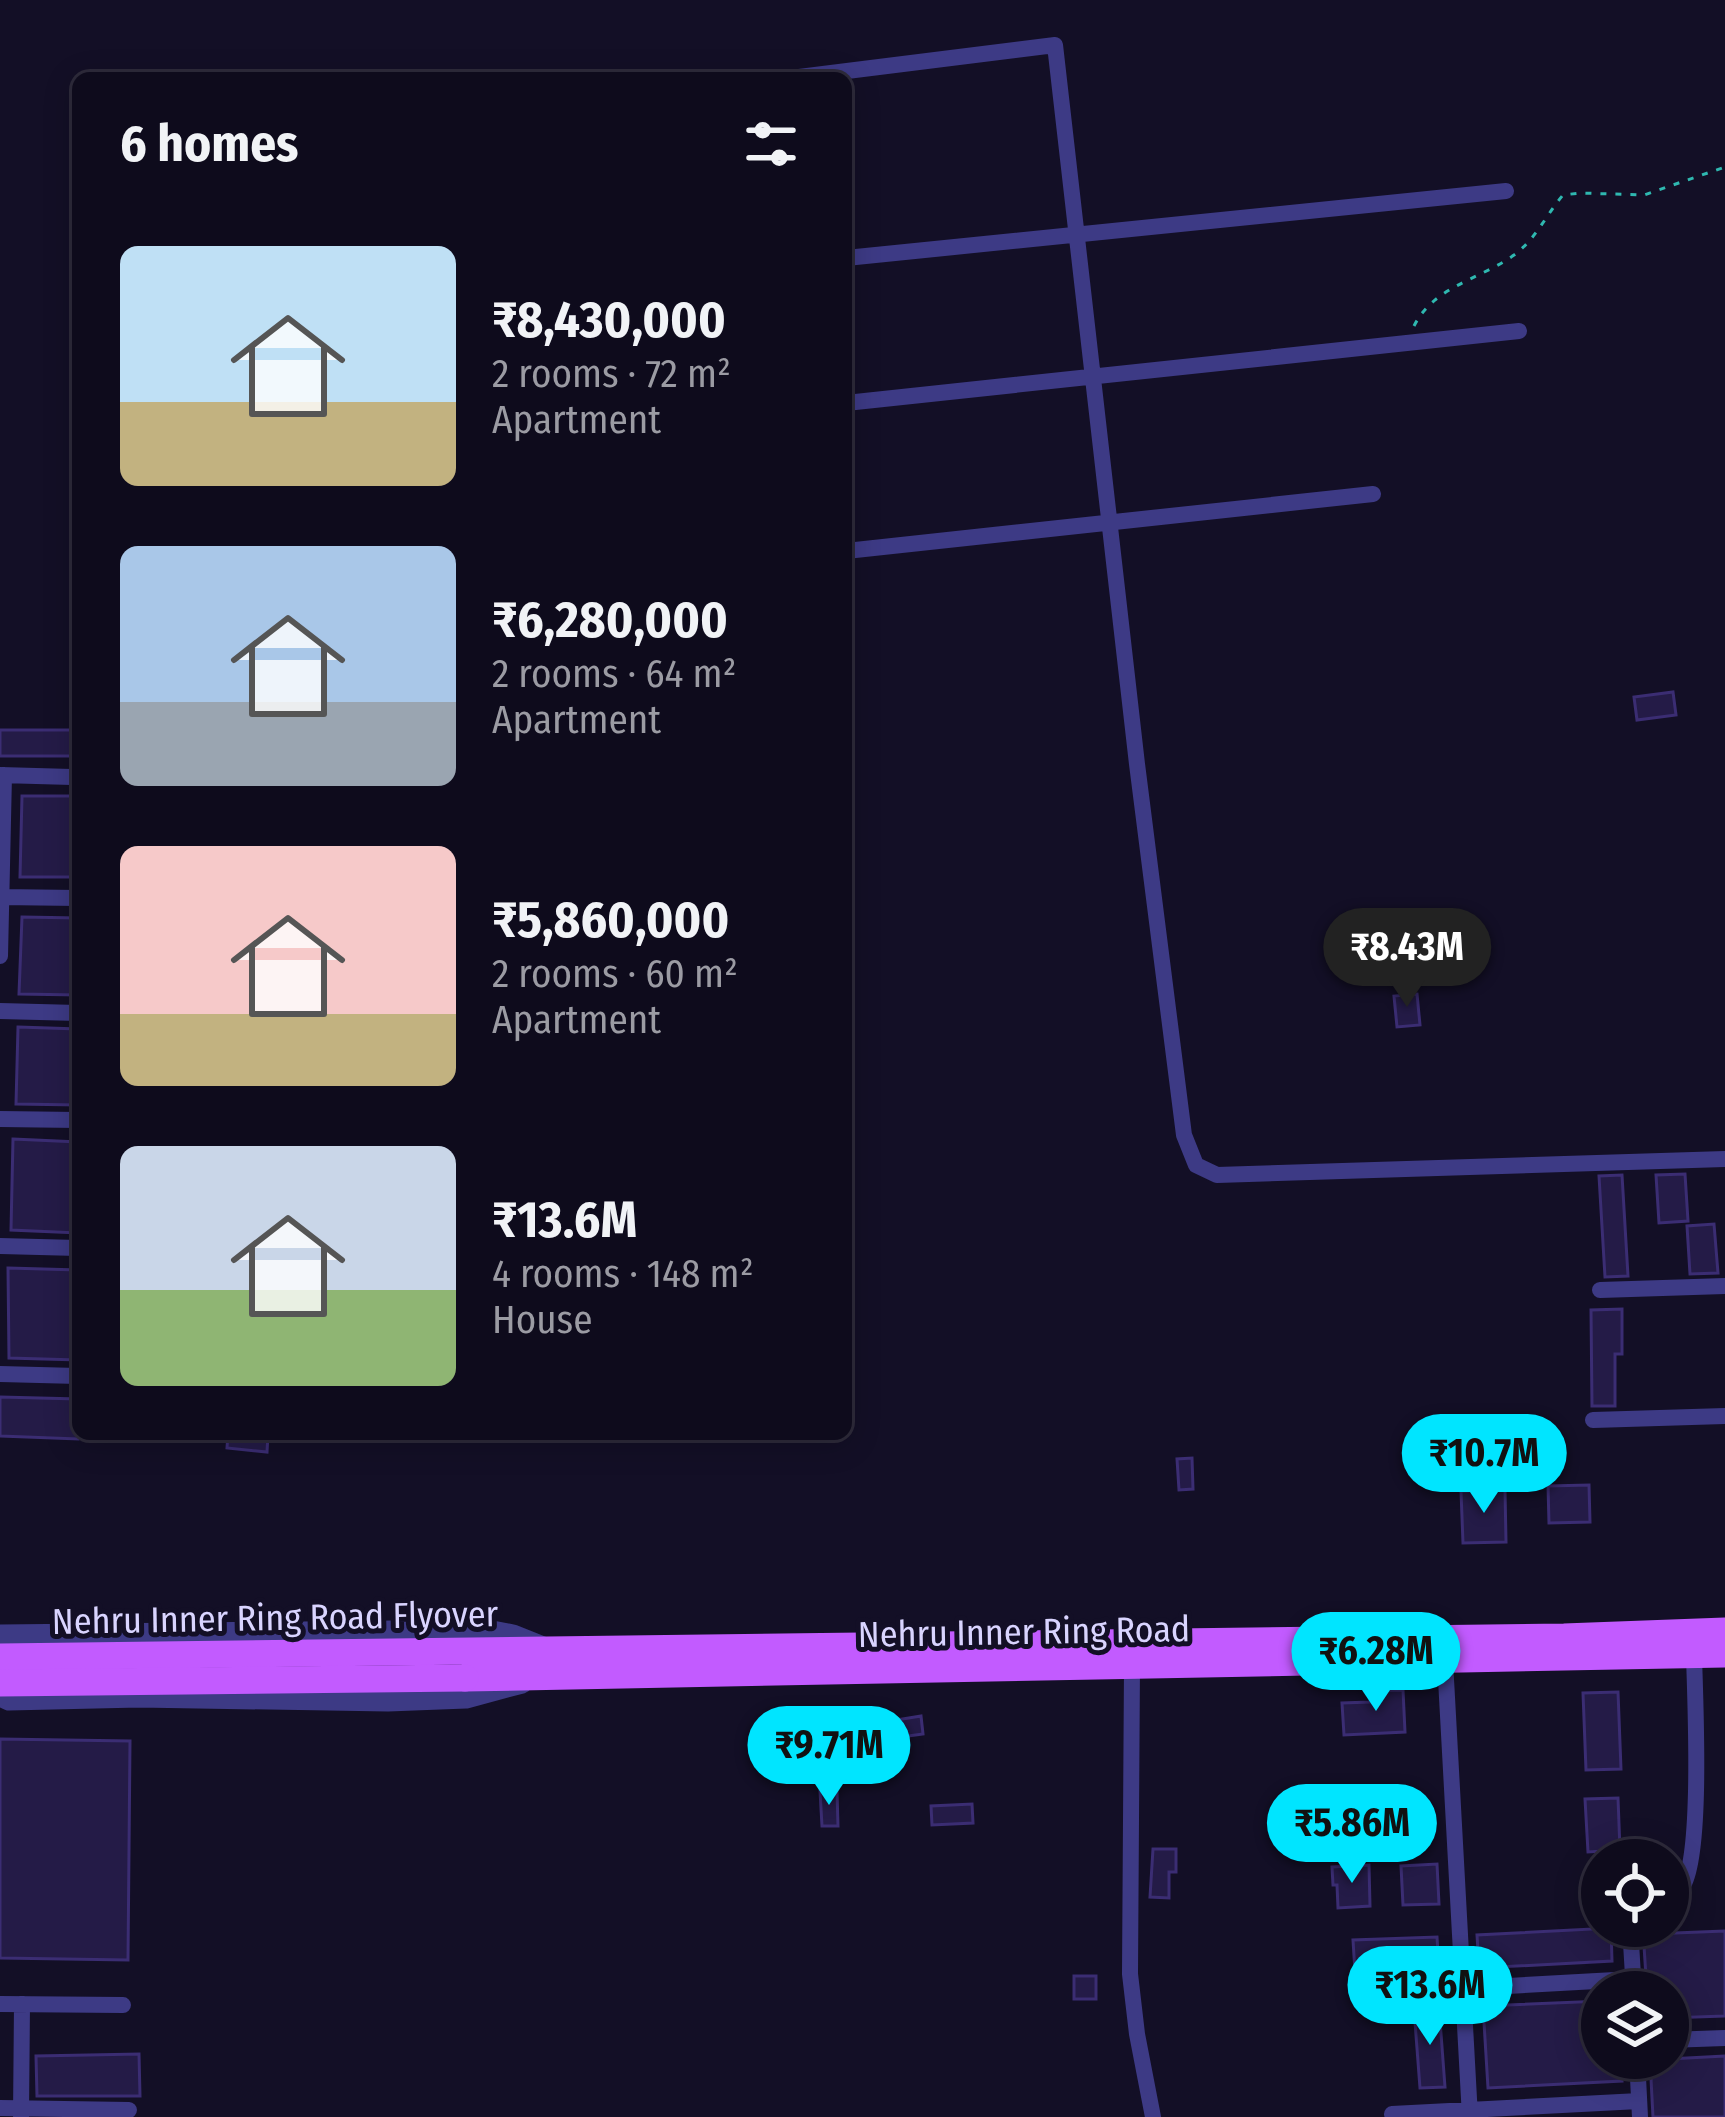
<!DOCTYPE html>
<meta charset="utf-8">
<style>
:root{--surface:#0e0b1c;--page:#1c1929;--text:#f1f3f6;--muted:#9b9ba3;--line:#2e2b3b;--accent:#00e5ff}
body{margin:0;font-family:"Fira Sans Condensed",sans-serif;background:var(--page);color:var(--text);height:100vh;display:flex;flex-direction:column;font-size:45px;white-space:nowrap}
*{box-sizing:border-box;margin:0}
p{font-size:39px;color:var(--muted)}
.icon{flex:none;width:66px;height:66px;fill:none;stroke:currentColor;stroke-width:2;stroke-linecap:round;stroke-linejoin:round}
.map{position:relative;flex:1;overflow:hidden}
.drawer{position:absolute;left:72px;top:72px;width:780px;height:1368px;display:flex;flex-direction:column;background:var(--surface);border-radius:18px;box-shadow:0 6px 30px #0003,0 0 0 3px var(--line)}
.drawer>*{flex:none}
.controls{position:absolute;left:1581px;top:1839px;display:grid;gap:24px}
.controls a{display:grid;place-items:center;width:108px;height:108px;border-radius:50%;background:var(--surface);box-shadow:0 6px 30px #0003,0 0 0 3px var(--line);font-size:60px}
.price{position:absolute;translate:-50% -102px;padding:0 27px;border-radius:42px;background:var(--accent);color:#111;font-size:39px;line-height:78px;filter:drop-shadow(0 3px 6px #0008)}
.price::after{content:'';position:absolute;left:50%;top:72px;width:36px;height:27px;margin-left:-18px;background:inherit;clip-path:polygon(0 0,100% 0,50% 100%)}
.price.active{background:#222;color:#fff}
ul{padding:0;list-style:none}
li{display:flex;align-items:center;gap:36px;height:300px;padding:0 48px}
li span{display:grid;place-items:center;flex:none;width:336px;height:240px;border-radius:18px;color:#555}
li>.icon{margin-inline-start:auto}
span .icon{width:144px;height:144px;fill:#fffc;stroke-width:1}
li b{font-size:51px}
h2{display:flex;justify-content:space-between;align-items:center;height:144px;padding:0 48px;font-size:51px}
.map>svg:first-child{display:block}
.building{fill:#241b47;stroke:#3b2d73;stroke-width:3}
.lines{fill:none;stroke-linecap:round;stroke-linejoin:round}
.path{stroke:#2fb8b0;stroke-width:3;stroke-dasharray:6 9;stroke-linecap:butt}
.minor{stroke:#3d3a85;stroke-width:16}
.tertiary{stroke:#3d3a85;stroke-width:21}
.primary{stroke:#c25bff;stroke-width:27}
.primary-bridge{stroke:#c25bff;stroke-width:27}
.labels{text-anchor:middle;dominant-baseline:central;stroke-width:10;stroke-linejoin:round;paint-order:stroke}
.street-label{font-size:36px;fill:#d9d4ff;stroke:#130f26}
</style>
<div class="map">
<svg width="1725" height="2117" viewBox="0 0 1725 2117">
<rect width="100%" height="100%" fill="#130f26"/>
<path class="building" d="M1673,692L1676,715L1637,720L1634,697Z
M0,730H78V756H0Z
M22,796H78V877H20Z
M22,917L78,918V995L19,994Z
M1417,994L1420,1025L1397,1027L1394,996Z
M18,1027L78,1029V1105L16,1104Z
M13,1139L78,1142V1233L11,1230Z
M1685,1174L1688,1221L1659,1223L1656,1175Z
M1622,1175L1628,1276L1605,1277L1599,1176Z
M1714,1224L1718,1273L1690,1274L1687,1226Z
M8,1268L78,1270V1360L9,1358Z
M1622,1309V1354H1615V1406H1592L1591,1310Z
M0,1397L78,1399V1439L0,1436Z
M228,1434H268L267,1452L227,1448Z
M1192,1458L1193,1489L1179,1490L1177,1459Z
M1589,1485L1590,1522L1549,1523L1548,1486Z
M1505,1490L1506,1542L1463,1543L1461,1491Z
M1403,1690L1405,1732L1344,1735L1342,1703L1370,1702V1691Z
M1618,1692L1621,1769L1586,1770L1583,1693Z
M921,1716L923,1734L886,1739L884,1722Z
M0,1739L130,1741L128,1960L0,1958Z
M820,1791H837L838,1826H822Z
M1618,1798L1620,1850L1588,1852L1585,1799Z
M972,1804L973,1823L932,1825L931,1806Z
M1153,1849H1176V1872H1169V1898L1150,1897Z
M1437,1864L1439,1904L1403,1905L1401,1866Z
M1369,1865L1370,1906L1338,1908L1337,1885H1333L1332,1867Z
M1611,1928L1612,1961L1479,1968L1477,1935Z
M1725,1931V2016L1668,2018V1992H1647L1644,1946L1650,1934Z
M1437,1937L1439,1969L1355,1972L1353,1940Z
M1074,1976H1096V1999H1074Z
M1602,2001V2058H1620L1622,2081L1488,2088L1483,2006Z
M1439,2007L1445,2087L1420,2088L1414,2009Z
M139,2054L140,2096H37L36,2056Z
M1725,2056V2117H1653L1650,2060Z"/>
<g class="lines">
<path class="path" d="M1414,326C1434,286 1481,279 1514,255C1536,239 1546,215 1563,195L1580,193L1644,195L1725,167"/>
<path class="minor" d="M791,78L1055,45L1137,764L1184,1135L1196,1165L1217,1175L1725,1159
M846,258L1506,191
M846,403L1519,331
M846,551L1373,494
M0,775L72,777
M0,897L78,898
M0,956L4,775
M0,1011L78,1013
M0,1119L78,1120
M0,1246L78,1248
M1600,1290L1725,1286
M0,1374L78,1376
M1593,1420L1725,1416
M1445,1661L1470,2117
M1132,1666L1130,1974L1137,2034L1153,2117
M1668,1900C1673,1896 1678,1893 1682,1887C1703,1858 1695,1698 1694,1655
M1634,1992L1631,1943L1640,1926
M1365,1994L1633,1979
M0,2004L123,2005
M1668,2040L1725,2038
M1637,2058L1640,2117
M0,2108L129,2110
M1392,2114L1639,2101
M21,2116L22,2004"/>
<path class="tertiary" d="M0,1635L487,1630L513,1635L543,1647
M0,1670L2,1697L9,1700L139,1697L388,1701L466,1698L522,1683"/>
<path class="primary" d="M0,1657L1564,1637L1725,1631
M465,1678L1725,1654"/>
<path class="primary-bridge" d="M0,1683L465,1678"/>
</g>
<g class="labels">
<g class="street-label">
<text transform="translate(275 1618) rotate(-1)">Nehru Inner Ring Road Flyover</text>
<text transform="translate(1024 1632) rotate(-1)">Nehru Inner Ring Road</text>
</g>
</g>
</svg>
<div class="controls">
<a><svg class="icon" aria-label="locate" viewBox="0 0 24 24"><circle cx="12" cy="12" r="6"/><path d="M12 2v4M12 18v4M2 12h4M18 12h4"/></svg></a>
<a><svg class="icon" aria-label="layers" viewBox="0 0 24 24"><path d="M12 4l9 5-9 5-9-5zM3 14l9 5 9-5"/></svg></a>
</div>
<b class="price active" style="left:1407px;top:1010px">₹8.43M</b>
<b class="price" style="left:1484px;top:1516px">₹10.7M</b>
<b class="price" style="left:1376px;top:1714px">₹6.28M</b>
<b class="price" style="left:829px;top:1808px">₹9.71M</b>
<b class="price" style="left:1352px;top:1886px">₹5.86M</b>
<b class="price" style="left:1430px;top:2048px">₹13.6M</b>
<section class="drawer">
<h2>6 homes<svg class="icon" aria-label="filters" viewBox="0 0 24 24"><path d="M4 7h16M4 17h16"/><circle cx="9" cy="7" r="2"/><circle cx="15" cy="17" r="2"/></svg></h2>
<ul>
<li><span style="background:linear-gradient(#bfe0f5 65%,#c2b280 0)"><svg class="icon" aria-label="home" viewBox="0 0 24 24"><path d="M3 11l9-7 9 7M6 9v11h12V9"/></svg></span><div><b>₹8,430,000</b><p>2 rooms · 72 m²</p><p>Apartment</p></div></li>
<li><span style="background:linear-gradient(#a9c7e8 65%,#9aa5b1 0)"><svg class="icon" aria-label="home" viewBox="0 0 24 24"><path d="M3 11l9-7 9 7M6 9v11h12V9"/></svg></span><div><b>₹6,280,000</b><p>2 rooms · 64 m²</p><p>Apartment</p></div></li>
<li><span style="background:linear-gradient(#f6c9c9 70%,#c2b280 0)"><svg class="icon" aria-label="home" viewBox="0 0 24 24"><path d="M3 11l9-7 9 7M6 9v11h12V9"/></svg></span><div><b>₹5,860,000</b><p>2 rooms · 60 m²</p><p>Apartment</p></div></li>
<li><span style="background:linear-gradient(#c9d6e8 60%,#8fb573 0)"><svg class="icon" aria-label="home" viewBox="0 0 24 24"><path d="M3 11l9-7 9 7M6 9v11h12V9"/></svg></span><div><b>₹13.6M</b><p>4 rooms · 148 m²</p><p>House</p></div></li>
</ul>
</section>
</div>
